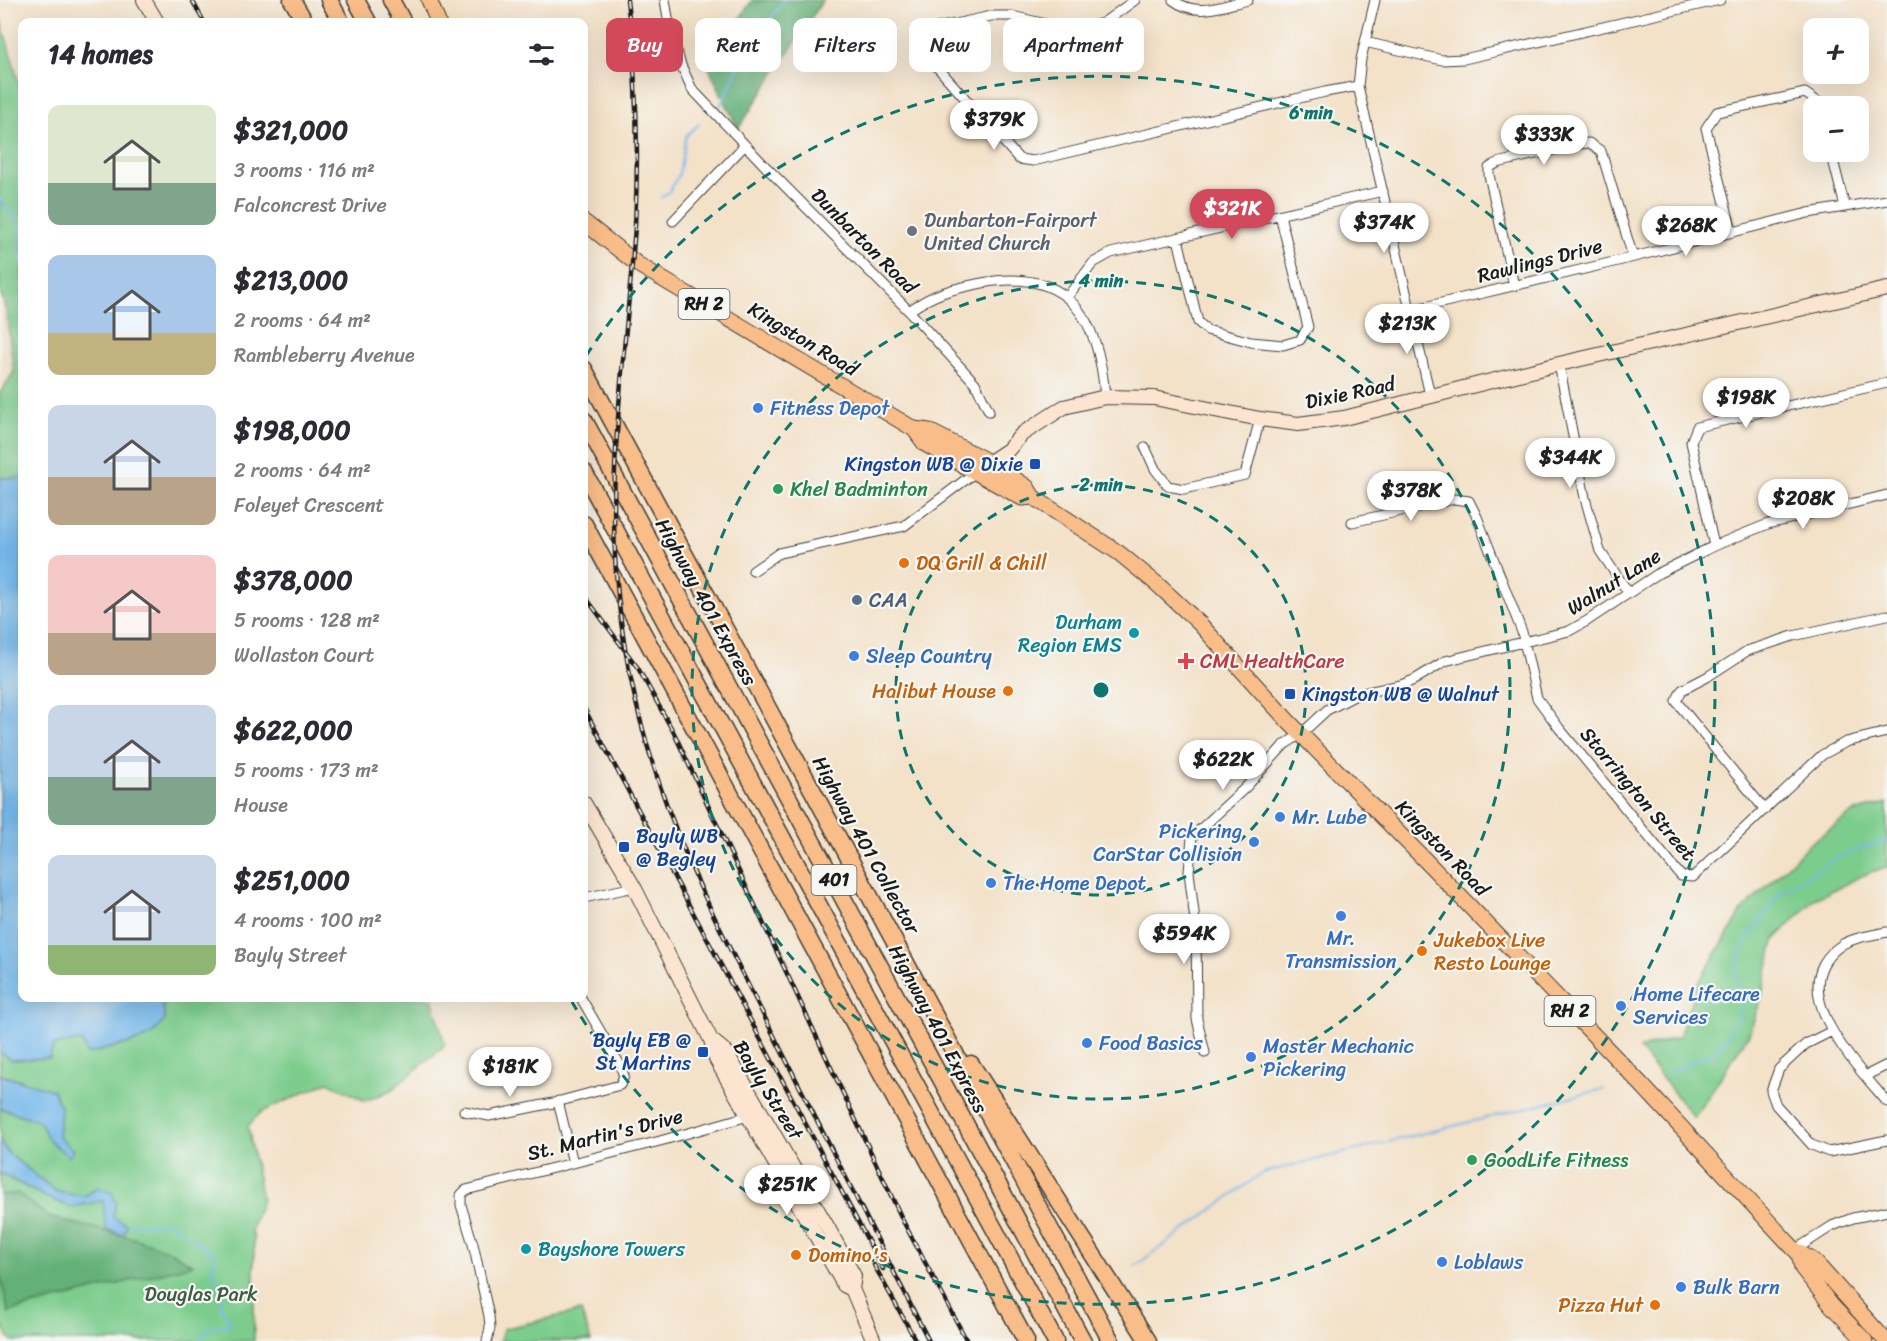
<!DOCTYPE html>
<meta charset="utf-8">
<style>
:root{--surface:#fff;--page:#f7f7f7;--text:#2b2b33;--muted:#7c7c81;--accent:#d1495b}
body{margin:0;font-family:Sriracha,sans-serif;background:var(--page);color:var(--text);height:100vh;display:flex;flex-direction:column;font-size:22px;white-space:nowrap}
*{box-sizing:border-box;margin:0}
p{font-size:20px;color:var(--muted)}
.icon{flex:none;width:33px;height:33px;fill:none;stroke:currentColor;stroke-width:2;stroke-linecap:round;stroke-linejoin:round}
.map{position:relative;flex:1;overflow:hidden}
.sheet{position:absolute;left:18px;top:18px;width:570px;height:984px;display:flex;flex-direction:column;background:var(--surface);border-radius:12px;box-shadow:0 6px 24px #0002}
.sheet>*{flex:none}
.guide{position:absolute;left:606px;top:18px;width:570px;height:54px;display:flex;gap:12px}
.controls{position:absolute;left:1803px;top:18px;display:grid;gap:12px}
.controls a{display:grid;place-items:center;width:66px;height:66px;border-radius:12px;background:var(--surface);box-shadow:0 6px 24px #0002;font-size:30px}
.price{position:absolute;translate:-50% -51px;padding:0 14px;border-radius:21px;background:#fff;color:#222;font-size:20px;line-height:39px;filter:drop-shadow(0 2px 3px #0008)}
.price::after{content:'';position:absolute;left:50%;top:36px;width:18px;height:14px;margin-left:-9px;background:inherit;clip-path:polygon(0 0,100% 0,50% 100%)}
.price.on{background:var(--accent);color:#fff}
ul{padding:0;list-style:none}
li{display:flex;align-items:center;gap:18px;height:150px;padding:0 30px}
li span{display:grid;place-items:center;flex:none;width:168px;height:120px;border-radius:12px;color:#555}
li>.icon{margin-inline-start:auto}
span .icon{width:72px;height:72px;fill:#fffc;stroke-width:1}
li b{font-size:26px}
h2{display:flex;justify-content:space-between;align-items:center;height:72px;padding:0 30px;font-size:26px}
.chip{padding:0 21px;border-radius:12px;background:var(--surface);box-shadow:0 6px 24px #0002;font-size:21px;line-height:54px}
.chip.on{background:var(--accent);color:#fff}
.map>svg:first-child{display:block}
.green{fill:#7bcc8c;stroke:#4c7454;stroke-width:1.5}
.forest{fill:#64b078;stroke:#40664a;stroke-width:1.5}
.water{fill:#74b8ea;stroke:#486a83;stroke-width:1.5}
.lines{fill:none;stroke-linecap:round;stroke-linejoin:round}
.stream{stroke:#74b8ea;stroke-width:2}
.street-casing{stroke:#3c3a36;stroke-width:11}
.secondary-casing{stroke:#3c3a36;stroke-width:16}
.primary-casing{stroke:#3c3a36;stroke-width:17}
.highway-casing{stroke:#3c3a36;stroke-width:19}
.street{stroke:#fff;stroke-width:9}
.secondary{stroke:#fce5d0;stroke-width:14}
.primary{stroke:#f8bd89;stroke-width:15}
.highway{stroke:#f8bd89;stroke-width:16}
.rail-casing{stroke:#1c1c1c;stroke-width:4.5}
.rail{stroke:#f6f6f2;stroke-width:2;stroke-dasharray:7;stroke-linecap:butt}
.ring{fill:none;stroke:#0f766e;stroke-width:3;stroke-dasharray:10 8}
.worship-dot{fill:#6b7280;stroke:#f6f6f2;stroke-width:2}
.shop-dot{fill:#3f7fe0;stroke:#f6f6f2;stroke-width:2}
.transit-dot{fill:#1a4fb4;stroke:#f6f6f2;stroke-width:2}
.leisure-dot{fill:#2e9e5b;stroke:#f6f6f2;stroke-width:2}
.food-dot{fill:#e8710a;stroke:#f6f6f2;stroke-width:2}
.service-dot{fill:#5c6f8a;stroke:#f6f6f2;stroke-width:2}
.culture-dot{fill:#0f9aa8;stroke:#f6f6f2;stroke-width:2}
.health-dot{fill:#e0444e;stroke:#f6f6f2;stroke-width:2}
.labels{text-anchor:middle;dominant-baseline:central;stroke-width:4.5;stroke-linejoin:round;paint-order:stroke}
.shield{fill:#f6f6f2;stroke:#5d5d5c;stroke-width:1.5}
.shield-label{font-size:18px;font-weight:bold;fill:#1c1c1c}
.worship-label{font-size:20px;fill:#5b616d;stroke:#f6f6f2;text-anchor:start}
.street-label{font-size:20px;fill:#1c1c1c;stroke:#f6f6f2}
.shop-label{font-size:20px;fill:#366cbe;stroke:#f6f6f2;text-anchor:start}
.transit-label{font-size:20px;fill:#164399;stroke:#f6f6f2;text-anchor:end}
.leisure-label{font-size:20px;fill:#27864d;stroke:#f6f6f2;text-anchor:start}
.food-label{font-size:20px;fill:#c56008;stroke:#f6f6f2;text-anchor:start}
.service-label{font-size:20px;fill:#4e5e75;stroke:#f6f6f2;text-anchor:start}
.culture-label{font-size:20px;fill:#0d838f;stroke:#f6f6f2;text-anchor:end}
.health-label{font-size:20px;fill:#be3a42;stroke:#f6f6f2;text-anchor:start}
.park-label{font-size:20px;fill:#3d5a43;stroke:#f6f6f2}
.centre{fill:#0f766e;stroke:#f6f6f2;stroke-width:3}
.ring-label{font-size:18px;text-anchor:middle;font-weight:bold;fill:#0f766e;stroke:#f6f6f2;stroke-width:4.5;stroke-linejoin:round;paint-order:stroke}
</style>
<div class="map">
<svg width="1887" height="1341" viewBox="0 0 1887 1341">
<rect width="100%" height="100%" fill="#f6f6f2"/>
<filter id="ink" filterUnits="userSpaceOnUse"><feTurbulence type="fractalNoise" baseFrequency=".0167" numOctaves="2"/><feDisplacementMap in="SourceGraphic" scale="12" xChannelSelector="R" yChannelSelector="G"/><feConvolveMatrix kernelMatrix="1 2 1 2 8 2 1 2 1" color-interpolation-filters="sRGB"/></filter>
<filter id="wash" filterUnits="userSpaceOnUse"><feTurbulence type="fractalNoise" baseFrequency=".008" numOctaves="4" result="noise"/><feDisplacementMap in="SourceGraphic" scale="24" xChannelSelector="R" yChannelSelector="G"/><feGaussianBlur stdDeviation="1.35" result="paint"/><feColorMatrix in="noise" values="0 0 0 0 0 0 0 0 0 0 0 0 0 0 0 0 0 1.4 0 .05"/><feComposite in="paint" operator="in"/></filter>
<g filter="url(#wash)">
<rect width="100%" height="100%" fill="#f3e1c8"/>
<path class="green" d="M0,17L22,94V479L0,478V393L14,372L6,310L0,292Z
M1887,803V868L1870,872L1815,899L1774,940L1761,999L1749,1034L1694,1118L1639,1049L1679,1037L1697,985L1742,911L1809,844L1854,812Z
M162,998H432L445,1045L390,1091L365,1101L328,1082L261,1112L248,1126L262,1200L251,1230L254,1238V1341H11L0,1320V1173L48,1198L57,1192L9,1154L0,1141V1108L40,1121L48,1139L69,1156L58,1136L61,1109L22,1080L0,1075V1052L12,1060L49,1058L54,1045L82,1041L87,1054L134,1042L165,1020Z
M581,1311L591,1341H500L503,1329Z"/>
<path class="forest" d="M752,0H823L738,129L708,66Z
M18,1193L48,1217L130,1237L170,1251L193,1265L8,1312L0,1270V1195Z"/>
<path class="water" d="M0,478H22V998H162L165,1020L151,1035L134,1042L87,1054L82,1041L54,1045L49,1058L12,1060L0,1052Z
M0,1075L53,1090L61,1109L58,1136L73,1150L69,1157L48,1139L40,1121L0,1108Z
M0,1141L9,1154L57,1192L84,1196L99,1187L112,1193L116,1203L113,1217L127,1225L123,1235L106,1229L103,1201L71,1207L48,1198L0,1173Z"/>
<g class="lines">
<path class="stream" d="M719,108L744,56L784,0
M661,198L670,191L679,174L686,136L699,124
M0,199L22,226L20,247L22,262
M1670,1072L1713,1052L1727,1038L1741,1011L1736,972L1745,942L1780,893L1841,855L1887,840
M127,1225L170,1223L216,1255L212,1267L220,1288L221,1307L231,1324L207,1329L200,1341
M1135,1266L1262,1173L1604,1089"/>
</g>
</g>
<g filter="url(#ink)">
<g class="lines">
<defs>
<path id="street" d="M665,0L670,30L681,65L692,89L767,168L909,311L975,383L989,411
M1135,0L1103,23L1088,27L1067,29L1012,16H991L932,29L922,39V50L1019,159L1033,161L1325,92L1358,86
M1173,0C1197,18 1221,6 1248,0
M1375,0L1361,59L1358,86L1430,395
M1365,42L1442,60L1464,59L1720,0
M1831,152L1845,207
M673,221L745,145
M1732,231L1706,128L1717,112L1805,93L1818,102L1819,106
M1178,239L1198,322L1207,330L1251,342L1283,345L1300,340L1308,327L1280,215
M1514,286L1489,175V168L1497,163L1579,144L1589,143L1601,151L1633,257
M1068,296L1093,263L1111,253L1383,191
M1412,310L1622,260L1808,213L1887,200
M909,311C934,293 952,289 982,283C1069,267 1099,318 1105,397
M1559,364L1585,498L1600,551L1628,592
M1145,447L1155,469L1168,486L1184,489L1245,475L1260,419
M1352,522L1454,499L1469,501L1477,517L1522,632L1537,698L1559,728L1681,876L1693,877L1822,755L1846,742L1887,732
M1714,546L1691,442L1697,427L1887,383
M753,571L779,553L904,526L977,471
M1765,810L1676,701L1682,690L1707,677L1747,651L1793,636L1887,615
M584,898L634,887
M1887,932C1873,935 1855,937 1843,944C1778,986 1857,1066 1887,1102
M1832,1031L1806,1044L1779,1069L1771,1091L1776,1105L1812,1145L1829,1152L1887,1140
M1205,1053L1197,1019L1196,929L1189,872L1192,837L1246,787L1284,745L1301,734L1327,710L1358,694L1401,685L1414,680L1445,661L1569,631L1587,621L1659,573L1714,546L1768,524L1887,495
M1865,1076L1887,1065
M558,1101L573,1163
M464,1111L489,1116L553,1103L620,1085L624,1076L620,1065L581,998
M1795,1250L1832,1226L1853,1218L1887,1211
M487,1341L490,1328L489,1316L473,1244L461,1205V1195L466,1190L660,1141L752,1115"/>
<path id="secondary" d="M144,0L157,22
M981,468L1008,450L1022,434L1064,407L1105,397L1154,398L1260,419L1298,424L1344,418L1559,364L1887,289
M584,803L634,887L711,1040L716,1059L844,1285L852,1289
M711,1040L726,1052L828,1228L854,1276L852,1289L874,1341"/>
<path id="primary" d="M429,0L438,22
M584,222L637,264L914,429L929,431L989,462L1027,487L1033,497L1119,553L1157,584L1199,623L1288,721L1426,861L1640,1083L1795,1250L1814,1261L1886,1341
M914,429L925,444L1022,498L1033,497
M1799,1254L1802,1268L1832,1306L1865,1341"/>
<path id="highway" d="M292,0L305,22
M329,0L341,22
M356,0L368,22
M391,0L403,22
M584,369L1111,1341
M584,420L1083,1341
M584,472L1055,1341
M584,524L1026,1341
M971,1064L1148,1341"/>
</defs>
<use href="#street" class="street-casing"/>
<use href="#secondary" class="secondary-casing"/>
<use href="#primary" class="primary-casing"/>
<use href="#highway" class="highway-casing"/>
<use href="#street" class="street"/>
<use href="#secondary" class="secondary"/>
<use href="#primary" class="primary"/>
<use href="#highway" class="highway"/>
<defs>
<path id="rail" d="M192,0L204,22
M627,0C637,75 639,151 635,226C627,342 608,456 616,572C623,673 651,774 691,866C717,927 749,985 778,1044C828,1143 878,1242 929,1341
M584,595L638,668L674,733L904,1223L967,1341
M584,708L883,1269
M874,1265L916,1341"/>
</defs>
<use href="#rail" class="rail-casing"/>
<use href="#rail" class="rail"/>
</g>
</g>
<g class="ring">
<circle cx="1101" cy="690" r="205"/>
<circle cx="1101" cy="690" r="409"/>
<path d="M586 356A614 614 0 1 1 572 1002"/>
</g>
<circle class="worship-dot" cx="912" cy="231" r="6"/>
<g class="shop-dot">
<circle cx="758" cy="408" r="6"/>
<circle cx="854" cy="656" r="6"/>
<circle cx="1280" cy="817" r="6"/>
<circle cx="1254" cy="842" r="6"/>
<circle cx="991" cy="883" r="6"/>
<circle cx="1341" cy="916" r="6"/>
<circle cx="1621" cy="1006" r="6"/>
<circle cx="1087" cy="1043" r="6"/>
<circle cx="1251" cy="1057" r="6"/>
<circle cx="1442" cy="1262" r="6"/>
<circle cx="1681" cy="1287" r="6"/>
</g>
<g class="transit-dot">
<rect x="1029" y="458" width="12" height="12" rx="3"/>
<rect x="1284" y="688" width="12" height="12" rx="3"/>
<rect x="618" y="841" width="12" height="12" rx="3"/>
<rect x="697" y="1046" width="12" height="12" rx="3"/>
</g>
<g class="leisure-dot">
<circle cx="778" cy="489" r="6"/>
<circle cx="1472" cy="1160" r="6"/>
</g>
<g class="food-dot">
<circle cx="904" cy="563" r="6"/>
<circle cx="1008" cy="691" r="6"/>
<circle cx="1422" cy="951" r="6"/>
<circle cx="796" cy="1255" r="6"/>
<circle cx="1655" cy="1305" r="6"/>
</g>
<circle class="service-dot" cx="857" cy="600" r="6"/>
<g class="culture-dot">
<circle cx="1134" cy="633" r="6"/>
<circle cx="526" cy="1249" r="6"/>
</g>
<path class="health-dot" d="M1183 652h6v6h6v6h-6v6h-6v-6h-6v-6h6z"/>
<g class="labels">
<g class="shield">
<rect x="678.5" y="289" width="51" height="30" rx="4.5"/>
<rect x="811.5" y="865" width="45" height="30" rx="4.5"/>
<rect x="1544.5" y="996" width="51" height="30" rx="4.5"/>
</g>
<g class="shield-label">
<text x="704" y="304">RH 2</text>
<text x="834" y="880">401</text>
<text x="1570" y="1011">RH 2</text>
</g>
<g class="worship-label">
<text x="924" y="220">Dunbarton-Fairport<tspan x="924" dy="23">United Church</tspan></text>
</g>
<g class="street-label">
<text transform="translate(864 241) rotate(45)">Dunbarton Road</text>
<text transform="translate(1540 261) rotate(-14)">Rawlings Drive</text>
<text transform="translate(803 339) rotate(31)">Kingston Road</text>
<text transform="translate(1350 393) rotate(-12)">Dixie Road</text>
<text transform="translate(1614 582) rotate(-32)">Walnut Lane</text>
<text transform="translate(706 602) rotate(61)">Highway 401 Express</text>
<text transform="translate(1638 794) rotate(50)">Storrington Street</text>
<text transform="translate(866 845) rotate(61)">Highway 401 Collector</text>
<text transform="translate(1442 848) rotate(46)">Kingston Road</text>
<text transform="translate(938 1029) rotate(62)">Highway 401 Express</text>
<text transform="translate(768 1090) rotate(58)">Bayly Street</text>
<text transform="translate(605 1135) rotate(-14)">St. Martin's Drive</text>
</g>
<g class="shop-label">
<text x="770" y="408">Fitness Depot</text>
<text x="866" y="656">Sleep Country</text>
<text x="1292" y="817">Mr. Lube</text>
<text x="1242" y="831" text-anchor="end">Pickering<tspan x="1242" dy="23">CarStar Collision</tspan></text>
<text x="1003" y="883">The Home Depot</text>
<text x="1341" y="938" text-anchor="middle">Mr.<tspan x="1341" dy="23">Transmission</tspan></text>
<text x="1633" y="994">Home Lifecare<tspan x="1633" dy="23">Services</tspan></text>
<text x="1099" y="1043">Food Basics</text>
<text x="1263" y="1046">Master Mechanic<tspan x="1263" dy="23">Pickering</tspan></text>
<text x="1454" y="1262">Loblaws</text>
<text x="1693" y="1287">Bulk Barn</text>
</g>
<g class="transit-label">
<text x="1023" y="464">Kingston WB @ Dixie</text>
<text x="1302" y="694" text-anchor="start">Kingston WB @ Walnut</text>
<text x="636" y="836" text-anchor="start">Bayly WB<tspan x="636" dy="23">@ Begley</tspan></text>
<text x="691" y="1040">Bayly EB @<tspan x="691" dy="23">St Martins</tspan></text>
</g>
<g class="leisure-label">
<text x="790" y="489">Khel Badminton</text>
<text x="1484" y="1160">GoodLife Fitness</text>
</g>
<g class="food-label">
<text x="916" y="563">DQ Grill &amp; Chill</text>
<text x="996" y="691" text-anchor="end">Halibut House</text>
<text x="1434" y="940">Jukebox Live<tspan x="1434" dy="23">Resto Lounge</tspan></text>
<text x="808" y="1255">Domino's</text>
<text x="1643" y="1305" text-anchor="end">Pizza Hut</text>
</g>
<g class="service-label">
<text x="869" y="600">CAA</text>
</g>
<g class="culture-label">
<text x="1122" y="622">Durham<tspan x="1122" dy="23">Region EMS</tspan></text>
<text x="538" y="1249" text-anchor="start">Bayshore Towers</text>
</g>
<g class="health-label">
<text x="1200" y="661">CML HealthCare</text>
</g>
<g class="park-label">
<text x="201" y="1294">Douglas Park</text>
</g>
</g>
<circle cx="1101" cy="690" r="9" class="centre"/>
<g class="ring-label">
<text x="1311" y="119">6 min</text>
<text x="1101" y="287">4 min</text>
<text x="1101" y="491">2 min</text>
</g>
</svg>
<div class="controls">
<a>+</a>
<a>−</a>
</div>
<b class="price" style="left:994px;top:151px">$379K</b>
<b class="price" style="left:1544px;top:166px">$333K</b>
<b class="price on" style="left:1232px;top:240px">$321K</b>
<b class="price" style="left:1384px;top:254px">$374K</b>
<b class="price" style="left:1686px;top:257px">$268K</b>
<b class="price" style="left:1407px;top:355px">$213K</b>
<b class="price" style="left:1746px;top:429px">$198K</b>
<b class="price" style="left:1570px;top:489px">$344K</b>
<b class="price" style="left:1411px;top:522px">$378K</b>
<b class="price" style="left:1803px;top:530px">$208K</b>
<b class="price" style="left:1223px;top:791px">$622K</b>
<b class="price" style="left:1184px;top:965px">$594K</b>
<b class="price" style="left:510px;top:1098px">$181K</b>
<b class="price" style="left:787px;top:1216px">$251K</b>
<div class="guide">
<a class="chip on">Buy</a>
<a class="chip">Rent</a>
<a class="chip">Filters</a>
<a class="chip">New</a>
<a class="chip">Apartment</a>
</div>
<section class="sheet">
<h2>14 homes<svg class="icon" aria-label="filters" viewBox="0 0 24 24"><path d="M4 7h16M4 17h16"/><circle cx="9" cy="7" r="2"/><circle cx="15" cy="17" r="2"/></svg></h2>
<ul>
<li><span style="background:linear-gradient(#dfe7d0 65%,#7fa58c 0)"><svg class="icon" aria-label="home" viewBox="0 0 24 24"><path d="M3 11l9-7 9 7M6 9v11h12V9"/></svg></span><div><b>$321,000</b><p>3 rooms · 116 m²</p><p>Falconcrest Drive</p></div></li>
<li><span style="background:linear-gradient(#a9c7e8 65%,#c2b280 0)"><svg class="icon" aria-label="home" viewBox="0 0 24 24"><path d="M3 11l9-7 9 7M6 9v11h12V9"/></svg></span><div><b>$213,000</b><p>2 rooms · 64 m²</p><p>Rambleberry Avenue</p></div></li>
<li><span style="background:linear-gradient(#c9d6e8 60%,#b9a48a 0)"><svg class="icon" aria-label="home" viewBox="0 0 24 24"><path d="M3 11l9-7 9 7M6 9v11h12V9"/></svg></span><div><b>$198,000</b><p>2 rooms · 64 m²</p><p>Foleyet Crescent</p></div></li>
<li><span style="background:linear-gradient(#f6c9c9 65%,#b9a48a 0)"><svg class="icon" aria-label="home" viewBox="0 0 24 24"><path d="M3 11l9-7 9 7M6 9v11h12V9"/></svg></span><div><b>$378,000</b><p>5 rooms · 128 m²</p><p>Wollaston Court</p></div></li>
<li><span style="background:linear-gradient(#c9d6e8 60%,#7fa58c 0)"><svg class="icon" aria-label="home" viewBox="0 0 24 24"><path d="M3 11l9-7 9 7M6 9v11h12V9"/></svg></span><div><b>$622,000</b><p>5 rooms · 173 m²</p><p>House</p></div></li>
<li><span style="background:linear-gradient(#c9d6e8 75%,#8fb573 0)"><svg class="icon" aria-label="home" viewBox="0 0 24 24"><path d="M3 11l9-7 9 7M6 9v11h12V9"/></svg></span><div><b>$251,000</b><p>4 rooms · 100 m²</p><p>Bayly Street</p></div></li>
</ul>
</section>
</div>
